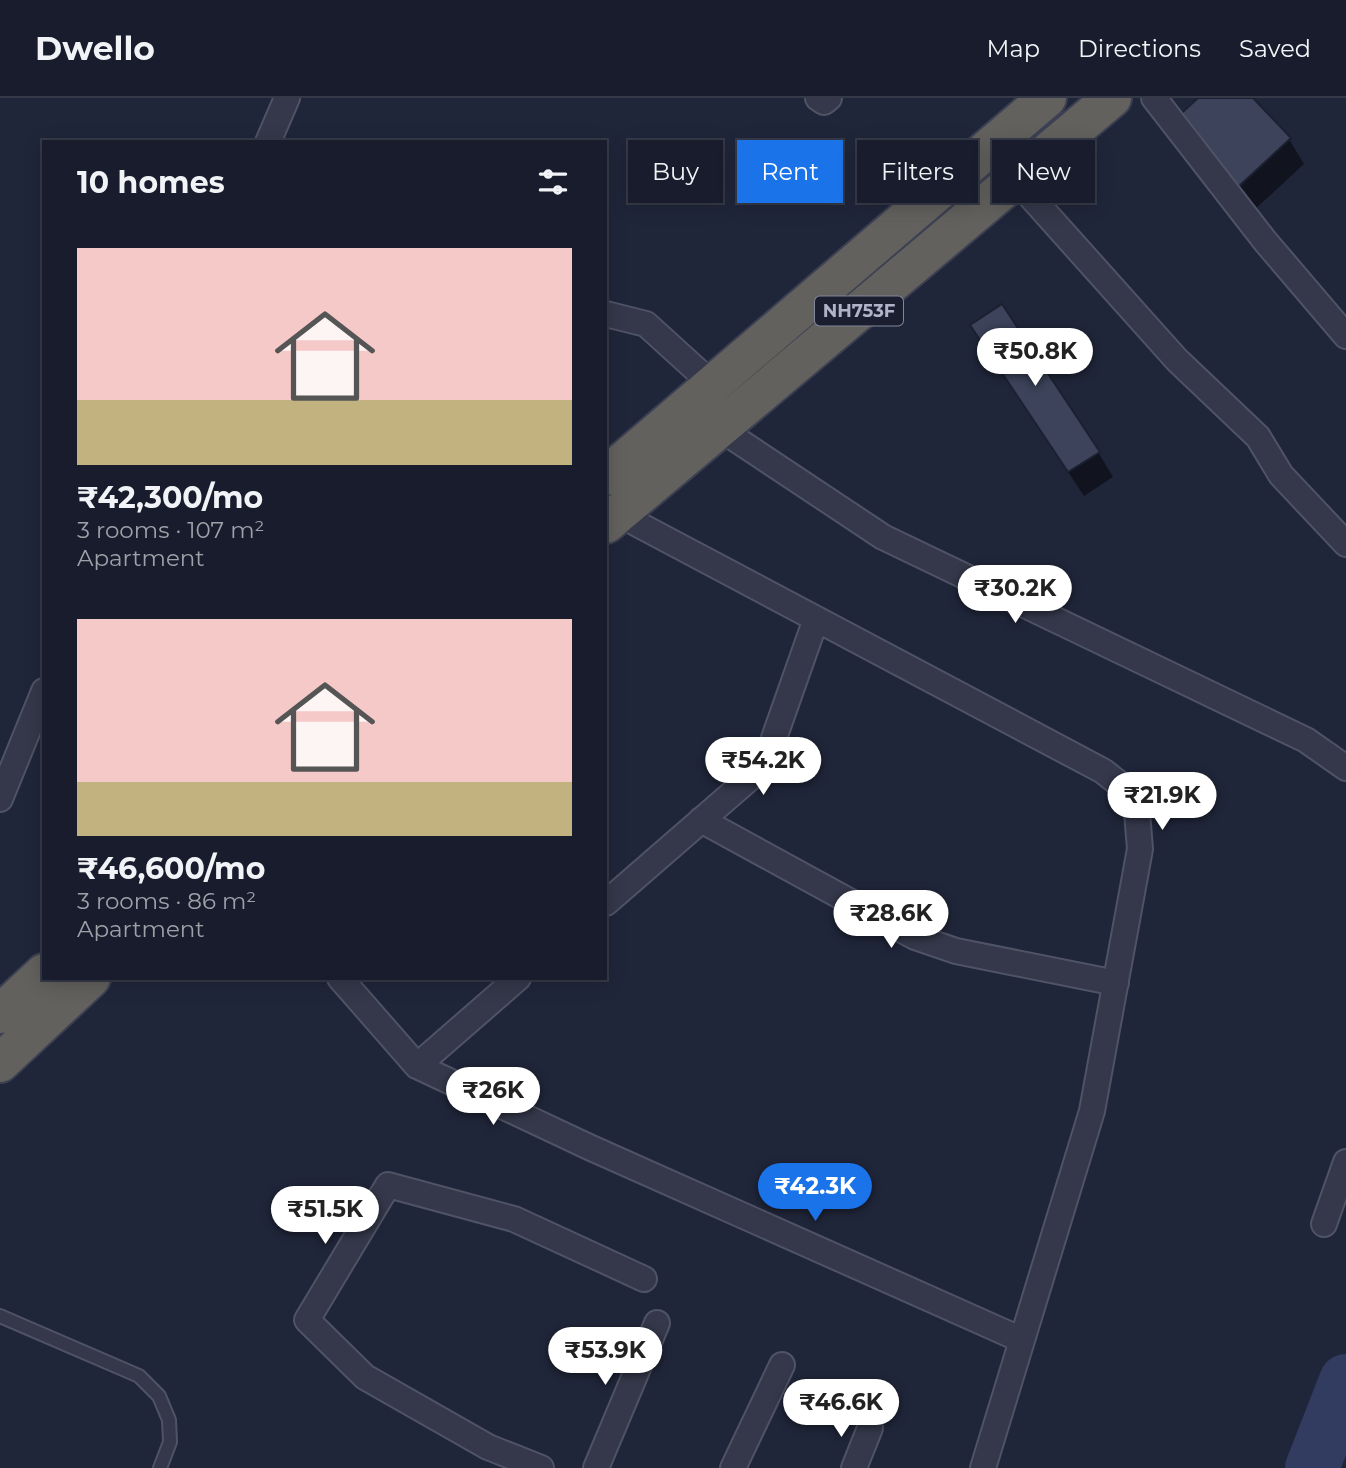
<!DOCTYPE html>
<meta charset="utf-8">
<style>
:root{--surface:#181c2c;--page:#252938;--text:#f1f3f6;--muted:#9fa1a9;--line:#363a48;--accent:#1a73e8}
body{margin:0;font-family:Montserrat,sans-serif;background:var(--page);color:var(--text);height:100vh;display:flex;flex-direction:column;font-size:26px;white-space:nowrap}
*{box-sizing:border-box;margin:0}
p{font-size:23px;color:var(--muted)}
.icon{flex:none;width:38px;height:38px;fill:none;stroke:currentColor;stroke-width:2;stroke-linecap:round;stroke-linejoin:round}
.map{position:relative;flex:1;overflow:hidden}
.details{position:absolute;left:42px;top:42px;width:565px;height:840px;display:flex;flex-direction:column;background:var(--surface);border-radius:0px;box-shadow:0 4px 18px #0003,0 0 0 2px var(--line)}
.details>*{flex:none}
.guide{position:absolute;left:628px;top:42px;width:612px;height:63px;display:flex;gap:14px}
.price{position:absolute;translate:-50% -60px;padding:0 16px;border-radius:24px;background:#fff;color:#222;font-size:23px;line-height:46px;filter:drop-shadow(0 2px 4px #0008)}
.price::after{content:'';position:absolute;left:50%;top:42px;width:21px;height:16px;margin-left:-10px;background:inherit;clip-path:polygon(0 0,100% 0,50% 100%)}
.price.on{background:var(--accent);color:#fff}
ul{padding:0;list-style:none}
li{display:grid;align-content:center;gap:14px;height:371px;padding:0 35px}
li span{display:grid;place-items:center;height:217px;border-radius:0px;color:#555}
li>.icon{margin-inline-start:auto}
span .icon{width:126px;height:126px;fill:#fffc;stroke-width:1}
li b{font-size:30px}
h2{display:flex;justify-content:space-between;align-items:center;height:84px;padding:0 35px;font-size:30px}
.chip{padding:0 24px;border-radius:0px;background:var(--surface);box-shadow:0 4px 18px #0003,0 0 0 2px var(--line);font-size:24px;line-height:63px}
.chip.on{background:var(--accent);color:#fff}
header{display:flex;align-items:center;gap:42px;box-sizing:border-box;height:98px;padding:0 35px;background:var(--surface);border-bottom:2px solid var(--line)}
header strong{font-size:33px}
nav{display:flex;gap:38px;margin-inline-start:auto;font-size:24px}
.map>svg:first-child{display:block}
.shadow{fill:#0007}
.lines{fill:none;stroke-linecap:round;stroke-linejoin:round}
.river{stroke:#323b60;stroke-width:54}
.building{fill:#3c435a;stroke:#1c2031;stroke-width:2}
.service-casing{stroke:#4f5365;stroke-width:16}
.minor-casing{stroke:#4f5365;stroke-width:28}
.trunk-casing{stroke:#3c4052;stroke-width:42}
.service{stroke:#34384a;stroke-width:12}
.minor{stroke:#34384a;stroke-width:24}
.trunk{stroke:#62615e;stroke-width:38}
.labels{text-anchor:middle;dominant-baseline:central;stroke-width:5;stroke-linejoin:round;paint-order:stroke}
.shield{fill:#1a1e2f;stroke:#828699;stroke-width:2}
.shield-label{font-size:18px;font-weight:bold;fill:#afb3c7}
</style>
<header>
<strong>Dwello</strong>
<nav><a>Map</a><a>Directions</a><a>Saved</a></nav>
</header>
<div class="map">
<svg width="1346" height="1370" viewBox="0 0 1346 1370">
<rect width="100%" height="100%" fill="#20263a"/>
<path class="shadow" d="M1200,0H1251L1289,41L1304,66L1252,114L1190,47Z
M972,227L1098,354L1113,379L1084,398L987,252Z"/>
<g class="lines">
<path class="river" d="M1312,1370L1346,1283"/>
</g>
<path class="building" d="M1198,0H1253L1291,40L1237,90L1174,22Z
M1002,206L1100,354L1068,374L970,227Z"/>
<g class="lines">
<defs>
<path id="service" d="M0,1218L139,1278L159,1298L169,1322L170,1344L160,1370"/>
<path id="minor" d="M818,0L824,4L829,0
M1154,0L1265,143L1346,238
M268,44L287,0
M1015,81L1177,262L1258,339L1281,377L1346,446
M606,216L646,226L712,286
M719,330L883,439L1306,642L1346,670
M609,411L1103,673L1122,688L1137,714L1140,751L1092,1013L983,1370
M0,701L44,593
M701,722L915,839L956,853L1116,885
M606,805L758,673L767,660L816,521
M340,880L417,968L589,1049L1022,1242
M417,968L518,880
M1324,1126L1346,1064
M541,1370L488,1349L365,1279L307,1222L388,1087L514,1121L644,1181
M596,1370L657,1225
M733,1370L782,1267
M854,1370L870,1330"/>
<path id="trunk" d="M606,378L1047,0
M606,426L1112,0
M0,916L44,875
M0,965L91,880"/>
</defs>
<use href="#service" class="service-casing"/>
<use href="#minor" class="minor-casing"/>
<use href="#trunk" class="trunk-casing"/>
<use href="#service" class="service"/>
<use href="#minor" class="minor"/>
<use href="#trunk" class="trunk"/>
</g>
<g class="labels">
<rect class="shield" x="815" y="198.5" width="88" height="29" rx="5"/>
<g class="shield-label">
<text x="859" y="213">NH753F</text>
</g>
</g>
</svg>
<b class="price" style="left:1035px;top:290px">₹50.8K</b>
<b class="price" style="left:1015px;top:527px">₹30.2K</b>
<b class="price" style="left:763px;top:699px">₹54.2K</b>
<b class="price" style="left:1162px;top:734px">₹21.9K</b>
<b class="price" style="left:891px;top:852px">₹28.6K</b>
<b class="price" style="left:493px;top:1029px">₹26K</b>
<b class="price on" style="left:815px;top:1125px">₹42.3K</b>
<b class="price" style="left:325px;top:1148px">₹51.5K</b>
<b class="price" style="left:605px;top:1289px">₹53.9K</b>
<b class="price" style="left:841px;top:1341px">₹46.6K</b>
<div class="guide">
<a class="chip">Buy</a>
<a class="chip on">Rent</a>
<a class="chip">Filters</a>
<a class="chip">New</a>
</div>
<section class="details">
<h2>10 homes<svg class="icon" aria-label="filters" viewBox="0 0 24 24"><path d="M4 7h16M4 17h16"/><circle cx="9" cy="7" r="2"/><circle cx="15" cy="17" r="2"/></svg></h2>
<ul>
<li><span style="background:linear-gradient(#f6c9c9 70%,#c2b280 0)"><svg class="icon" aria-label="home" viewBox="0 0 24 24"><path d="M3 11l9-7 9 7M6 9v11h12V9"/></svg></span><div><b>₹42,300/mo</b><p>3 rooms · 107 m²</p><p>Apartment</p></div></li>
<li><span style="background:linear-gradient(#f6c9c9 75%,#c2b280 0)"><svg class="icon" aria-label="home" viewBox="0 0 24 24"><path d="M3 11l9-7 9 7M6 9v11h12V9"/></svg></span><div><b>₹46,600/mo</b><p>3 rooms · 86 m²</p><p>Apartment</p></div></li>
</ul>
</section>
</div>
